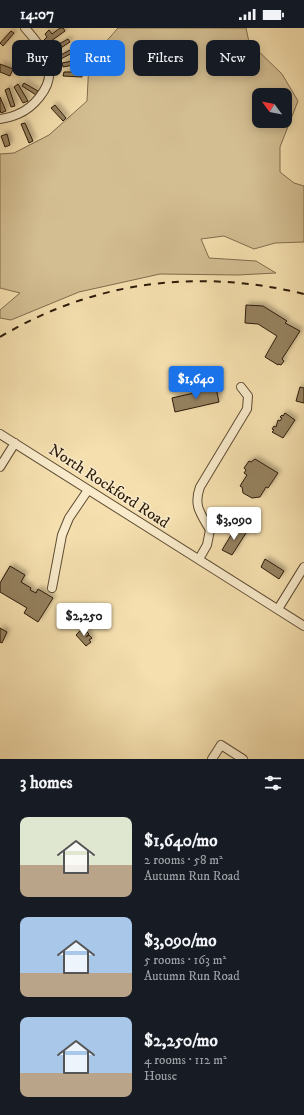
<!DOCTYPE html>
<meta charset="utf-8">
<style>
:root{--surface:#171b24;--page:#20242c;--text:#f1f3f6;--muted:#9ea1a6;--accent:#1a73e8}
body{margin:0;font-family:"IM FELL DW Pica",serif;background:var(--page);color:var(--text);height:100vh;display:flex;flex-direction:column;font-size:15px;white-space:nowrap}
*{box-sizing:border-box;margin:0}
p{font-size:13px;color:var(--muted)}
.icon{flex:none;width:22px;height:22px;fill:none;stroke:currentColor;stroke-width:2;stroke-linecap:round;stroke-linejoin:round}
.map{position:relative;height:731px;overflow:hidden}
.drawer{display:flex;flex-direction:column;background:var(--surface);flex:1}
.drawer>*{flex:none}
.guide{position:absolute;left:12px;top:12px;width:280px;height:36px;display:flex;gap:8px}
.needle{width:26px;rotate:302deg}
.buttons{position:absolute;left:252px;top:60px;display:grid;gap:8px}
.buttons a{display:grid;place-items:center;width:40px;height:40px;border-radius:8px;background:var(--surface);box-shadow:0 2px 10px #0003;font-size:20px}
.price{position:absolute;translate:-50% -34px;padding:0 9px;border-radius:4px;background:#fff;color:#222;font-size:13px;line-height:26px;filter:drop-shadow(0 1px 2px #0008)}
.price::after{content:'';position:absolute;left:50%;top:24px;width:12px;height:9px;margin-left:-6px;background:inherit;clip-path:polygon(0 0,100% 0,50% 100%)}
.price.on{background:var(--accent);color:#fff}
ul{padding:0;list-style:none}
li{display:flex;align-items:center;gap:12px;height:100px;padding:0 20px}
li span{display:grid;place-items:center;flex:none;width:112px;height:80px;border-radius:8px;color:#555}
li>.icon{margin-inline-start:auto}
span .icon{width:48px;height:48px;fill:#fffc;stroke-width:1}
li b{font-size:17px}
h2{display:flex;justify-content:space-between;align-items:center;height:48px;padding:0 20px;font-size:17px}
.tag{padding:0 14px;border-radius:8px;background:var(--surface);box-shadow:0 2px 10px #0003;font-size:14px;line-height:36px}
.tag.on{background:var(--accent);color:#fff}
.status{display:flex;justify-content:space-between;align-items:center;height:28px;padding:0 20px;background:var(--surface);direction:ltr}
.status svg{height:11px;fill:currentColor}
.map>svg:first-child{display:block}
.green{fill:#d3be92;stroke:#806c4e;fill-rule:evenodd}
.building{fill:#95815f;stroke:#2c1b0a;filter:url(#shadow)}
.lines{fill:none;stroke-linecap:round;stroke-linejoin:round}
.minor-casing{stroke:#5e4c33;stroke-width:10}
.minor{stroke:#f8eaca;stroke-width:8}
.rail{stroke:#2c1b0a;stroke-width:2;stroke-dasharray:7 7;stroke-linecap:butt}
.labels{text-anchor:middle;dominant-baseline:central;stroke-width:3;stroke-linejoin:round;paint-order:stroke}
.street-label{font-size:16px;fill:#2c1b0a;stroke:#f8eaca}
</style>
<div class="status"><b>14:07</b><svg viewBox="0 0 49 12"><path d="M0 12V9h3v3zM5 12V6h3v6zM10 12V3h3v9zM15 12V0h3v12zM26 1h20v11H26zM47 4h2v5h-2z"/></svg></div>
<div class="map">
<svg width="304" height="731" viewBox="0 0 304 731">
<defs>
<filter id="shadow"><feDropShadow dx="3" dy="-3" stdDeviation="2" flood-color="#0004"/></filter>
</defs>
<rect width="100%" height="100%" fill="#f5dfae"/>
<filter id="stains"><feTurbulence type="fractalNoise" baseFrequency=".005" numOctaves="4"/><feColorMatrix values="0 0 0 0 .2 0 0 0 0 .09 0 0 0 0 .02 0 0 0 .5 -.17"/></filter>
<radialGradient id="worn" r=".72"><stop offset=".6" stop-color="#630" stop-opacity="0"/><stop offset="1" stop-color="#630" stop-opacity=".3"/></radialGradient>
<path class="green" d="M118,0H246L249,14L282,46L298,73L280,119V144L294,155L304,158V214L275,215L254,221L224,208L201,211L209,230L256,233L276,245L238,247L160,246L79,264L11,292L0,290V282L20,265L0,260V126L14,125L49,107L87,73L89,33ZM259,67H285V93H259Z"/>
<path class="building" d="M60,0H63L65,3L47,16L44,12L47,9L45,6L49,2L52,6Z
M11,3L14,5L3,18L0,15Z
M68,11L70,14L56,23L54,19Z
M28,18L30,21L17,31L15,28Z
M70,22L72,25L61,31L59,28Z
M36,24L39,28L21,41L19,38Z
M78,32L79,36L63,39L62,35Z
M41,35L43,38L27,48L25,45Z
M0,36L13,41L10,48L0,44Z
M64,44H82V49L63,48Z
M24,55L38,63L36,67L22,58Z
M18,56L28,73L23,75L14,59Z
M9,60L15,78L11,79L5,62Z
M0,69L6,83L1,85L0,82Z
M55,77L66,90L63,93L51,80Z
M25,95L33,113L29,115L21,96Z
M7,106L10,117L5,119L1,108Z
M246,277L263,278L287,293L285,295L300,303L282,331L284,333L281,337L278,336V337L265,329L277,308L258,296L245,295Z
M300,359L304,360V375L296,373Z
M216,360L219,374L175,384L172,370Z
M285,385L295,392L283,410L272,404L274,402L272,401L274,398L276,399L278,392L280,393L282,390L280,389L282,387L283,388Z
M255,431L278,445L268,460L266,459L260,469L252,470L243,465L242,459L240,458L247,447L244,445L246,442L244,440L249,433L251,434Z
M236,499L246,505L232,527L222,522Z
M265,531L284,543L279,551L261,539Z
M10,538L25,547L21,554L31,560L30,562L36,565L38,561L53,570L38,594L24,585L27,580L0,564V555Z
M0,600L7,604L2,615L0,614Z
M83,600L89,606L86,609L89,607L92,610L89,612L91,614L86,618L76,607Z"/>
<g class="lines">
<defs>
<path id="minor" d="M0,91C6,90 12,89 18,86C33,80 51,60 49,43C48,27 35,11 25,0
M0,406L304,598
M0,439L15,415
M199,531L207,517L210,502C201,486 193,478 200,459L247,381L248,368L241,359
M52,560L62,507L69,490L88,462
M278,581L304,539
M212,731L221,717L243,731"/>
</defs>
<use href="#minor" class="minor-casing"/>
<use href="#minor" class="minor"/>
<path class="rail" d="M0,309C94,253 198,240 304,266"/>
</g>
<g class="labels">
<g class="street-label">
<text transform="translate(109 458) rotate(33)">North Rockford Road</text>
</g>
</g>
<rect width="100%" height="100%" filter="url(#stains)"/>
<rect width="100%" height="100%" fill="url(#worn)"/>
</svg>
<div class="buttons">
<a><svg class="needle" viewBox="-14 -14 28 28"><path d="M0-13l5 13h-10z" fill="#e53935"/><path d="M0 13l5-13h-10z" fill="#9ea1a6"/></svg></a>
</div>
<b class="price on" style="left:196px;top:372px">$1,640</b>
<b class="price" style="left:234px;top:513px">$3,090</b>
<b class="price" style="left:84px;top:609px">$2,250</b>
<div class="guide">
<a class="tag">Buy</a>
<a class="tag on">Rent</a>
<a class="tag">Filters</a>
<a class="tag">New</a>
</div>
</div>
<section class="drawer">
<h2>3 homes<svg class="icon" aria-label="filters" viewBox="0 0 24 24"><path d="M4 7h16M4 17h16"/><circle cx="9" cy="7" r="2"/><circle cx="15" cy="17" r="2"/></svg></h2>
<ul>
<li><span style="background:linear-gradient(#dfe7d0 60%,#b9a48a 0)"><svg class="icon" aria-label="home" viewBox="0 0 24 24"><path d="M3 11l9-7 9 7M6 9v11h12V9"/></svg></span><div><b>$1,640/mo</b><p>2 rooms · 58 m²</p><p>Autumn Run Road</p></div></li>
<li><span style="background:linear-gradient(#a9c7e8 70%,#b9a48a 0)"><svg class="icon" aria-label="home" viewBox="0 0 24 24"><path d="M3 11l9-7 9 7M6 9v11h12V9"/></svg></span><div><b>$3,090/mo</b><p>5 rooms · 163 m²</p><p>Autumn Run Road</p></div></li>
<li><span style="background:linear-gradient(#a9c7e8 70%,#b9a48a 0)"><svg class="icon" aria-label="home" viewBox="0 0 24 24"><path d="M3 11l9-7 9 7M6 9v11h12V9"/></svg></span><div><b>$2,250/mo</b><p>4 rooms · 112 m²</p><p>House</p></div></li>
</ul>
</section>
